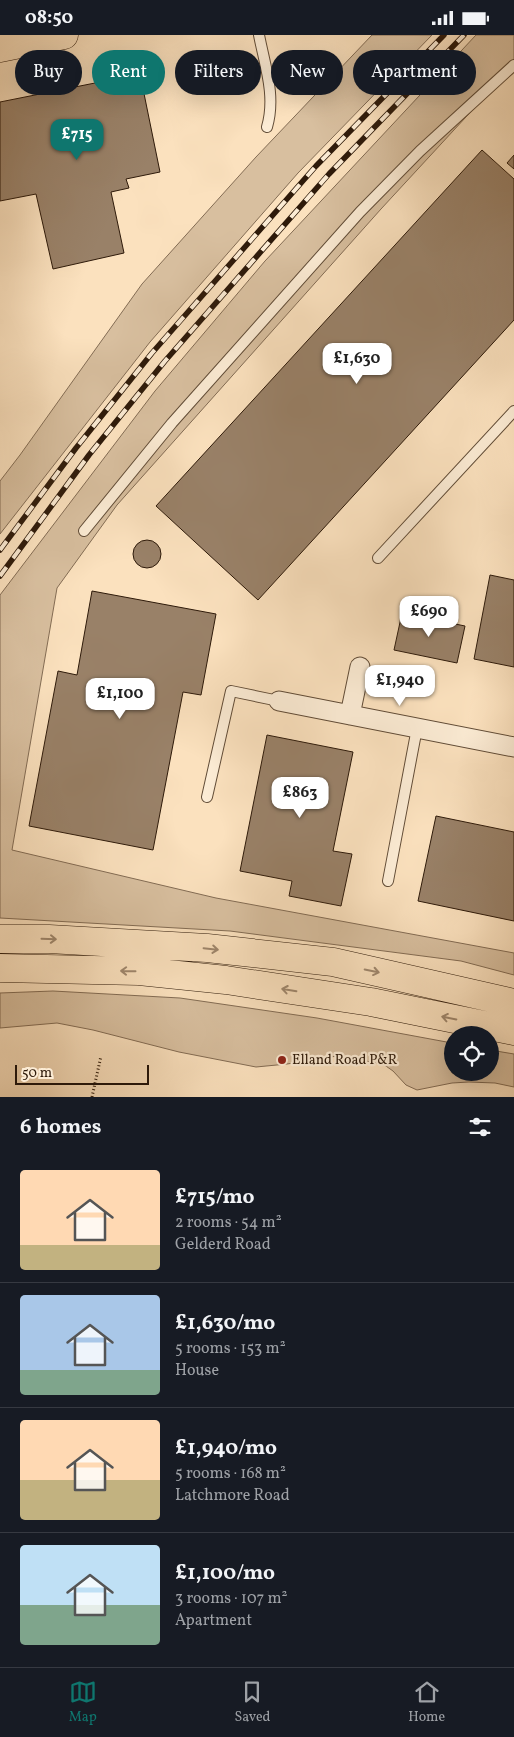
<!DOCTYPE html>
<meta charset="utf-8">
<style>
:root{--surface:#171b24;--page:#242831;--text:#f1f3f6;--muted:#9ea1a6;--line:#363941;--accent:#0f766e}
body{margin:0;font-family:Vollkorn,serif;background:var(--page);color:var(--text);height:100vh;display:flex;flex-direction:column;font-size:19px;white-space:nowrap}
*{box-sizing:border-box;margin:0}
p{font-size:16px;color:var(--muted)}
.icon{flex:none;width:28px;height:28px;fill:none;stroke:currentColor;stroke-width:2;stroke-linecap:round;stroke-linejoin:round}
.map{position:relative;height:1062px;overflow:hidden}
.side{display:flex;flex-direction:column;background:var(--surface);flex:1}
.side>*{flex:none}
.guide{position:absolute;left:15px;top:15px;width:485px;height:45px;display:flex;gap:10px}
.controls{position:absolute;left:444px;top:991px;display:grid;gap:10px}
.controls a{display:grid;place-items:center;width:55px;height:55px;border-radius:50%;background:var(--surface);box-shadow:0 5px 20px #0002;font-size:25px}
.scale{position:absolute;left:15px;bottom:12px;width:134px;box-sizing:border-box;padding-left:5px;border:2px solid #2e1a0a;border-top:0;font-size:14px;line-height:18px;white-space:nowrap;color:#2e1a0a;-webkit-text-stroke:4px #fcecd5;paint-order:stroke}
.price{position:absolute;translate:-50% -42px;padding:0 11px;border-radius:10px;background:#fff;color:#222;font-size:16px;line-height:32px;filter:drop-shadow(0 1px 2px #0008)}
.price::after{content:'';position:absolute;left:50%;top:30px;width:15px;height:11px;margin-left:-8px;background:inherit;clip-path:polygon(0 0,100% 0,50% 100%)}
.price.selected{background:var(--accent);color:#fff}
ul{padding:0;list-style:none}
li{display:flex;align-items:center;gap:15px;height:125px;padding:0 20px}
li+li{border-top:1px solid var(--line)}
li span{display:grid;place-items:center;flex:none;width:140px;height:100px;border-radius:5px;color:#555}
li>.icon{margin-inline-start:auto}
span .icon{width:60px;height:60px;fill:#fffc;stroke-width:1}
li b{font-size:21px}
h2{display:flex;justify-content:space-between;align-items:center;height:60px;padding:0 20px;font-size:21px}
.tag{padding:0 18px;border-radius:22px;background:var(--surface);box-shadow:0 5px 20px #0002;font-size:18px;line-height:45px}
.tag.selected{background:var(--accent);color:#fff}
.status{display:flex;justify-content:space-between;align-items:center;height:35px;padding:0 25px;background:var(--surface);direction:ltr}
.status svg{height:14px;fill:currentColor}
.dock{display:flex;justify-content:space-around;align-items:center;height:70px;border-top:1px solid var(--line);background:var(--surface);font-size:14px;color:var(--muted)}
.dock a{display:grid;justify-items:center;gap:2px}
.dock .selected{color:var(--accent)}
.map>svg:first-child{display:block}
.green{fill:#d8bf9f;stroke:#836c54}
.building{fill:#998168;stroke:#2e1a0a}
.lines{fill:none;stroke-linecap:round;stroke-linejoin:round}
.lane-casing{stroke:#614c37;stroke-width:12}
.street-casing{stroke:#614c37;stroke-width:21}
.primary-casing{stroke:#2e1a0a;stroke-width:29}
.highway-casing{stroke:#2e1a0a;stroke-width:29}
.path{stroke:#2e1a0a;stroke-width:3;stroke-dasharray:1 2.5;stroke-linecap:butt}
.lane{stroke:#fcecd5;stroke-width:10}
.street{stroke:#fcecd5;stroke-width:19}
.primary{stroke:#fbe1be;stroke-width:28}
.highway{stroke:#fbe1be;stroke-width:28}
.rail-casing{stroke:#2e1a0a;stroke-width:5.5}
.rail{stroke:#fcecd5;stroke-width:4;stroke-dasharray:11;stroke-linecap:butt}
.oneway{stroke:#9f876d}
.poi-dot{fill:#8f2418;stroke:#fcecd5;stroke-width:2}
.labels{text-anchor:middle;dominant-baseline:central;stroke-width:4.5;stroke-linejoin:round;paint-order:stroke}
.poi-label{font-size:14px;fill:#2e1a0a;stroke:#fcecd5;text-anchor:start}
</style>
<div class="status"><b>08:50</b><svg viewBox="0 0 49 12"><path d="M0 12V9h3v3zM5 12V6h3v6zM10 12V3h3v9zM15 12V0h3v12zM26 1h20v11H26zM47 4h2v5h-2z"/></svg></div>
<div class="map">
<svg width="514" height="1062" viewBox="0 0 514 1062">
<rect width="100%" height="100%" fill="#fbe1be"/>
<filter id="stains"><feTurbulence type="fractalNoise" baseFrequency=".004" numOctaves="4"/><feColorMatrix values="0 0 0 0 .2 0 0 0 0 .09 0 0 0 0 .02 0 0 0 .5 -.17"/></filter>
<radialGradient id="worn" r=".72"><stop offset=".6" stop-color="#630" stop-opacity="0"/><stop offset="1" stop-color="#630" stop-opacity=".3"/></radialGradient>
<path class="green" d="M372,0H432L298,138L150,307L0,499V446L20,420L142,249L256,122Z
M476,0H514V30L381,174L117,470L57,553L12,815L216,863L514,918V940L461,926L230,896L0,883V560L155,356L265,226Z
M53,956L180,963L317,983L452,1008V1038H490V1015L514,1019V1052L495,1048L469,1047L452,1048L417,1055L406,1050L393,1036L383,1029L337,1021L287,1029L256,1032L179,1017L93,995L57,988L0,993V958Z"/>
<path class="building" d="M140,39L160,137L126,144L129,153L111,157L124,218L53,234L36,159L0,166V67Z
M482,115L514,144V285L258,565L156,471Z
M514,120V134L507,128Z
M133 519a14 14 0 1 1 28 0a14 14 0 1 1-28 0Z
M490,540L514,545V632L474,624Z
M92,556L216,579L201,660L183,657L153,815L29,791L58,636L77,640Z
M402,578L465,591L457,628L394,615Z
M267,700L353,717L333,816L352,819L341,871L289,861L292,846L240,836Z
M436,781L514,797V886L418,866Z"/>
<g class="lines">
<defs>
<path id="lane" d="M259,0C265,31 276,61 267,92
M84,496L172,388L360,177L420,116L514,30
M378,523L514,376
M207,762L231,656L279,666
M388,846L417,693"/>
<path id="street" d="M279,666L514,712
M350,680L360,632"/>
<path id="primary" d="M0,13L64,0"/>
<path id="highway" d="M0,904H49L207,913L333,927L514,968
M0,933L139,936L226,945L371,967L514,996"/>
</defs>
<use href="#lane" class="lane-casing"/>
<use href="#street" class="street-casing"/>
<use href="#primary" class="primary-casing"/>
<use href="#highway" class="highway-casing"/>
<path class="path" d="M92,1062L101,1021"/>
<use href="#lane" class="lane"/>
<use href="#street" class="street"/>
<use href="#primary" class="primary"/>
<use href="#highway" class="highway"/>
<defs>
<path id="rail" d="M0,515L76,413L152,318L316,131L444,0
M0,541L89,420L165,326L329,139L464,0"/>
</defs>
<use href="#rail" class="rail-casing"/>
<use href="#rail" class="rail"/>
</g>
<defs><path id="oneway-shaft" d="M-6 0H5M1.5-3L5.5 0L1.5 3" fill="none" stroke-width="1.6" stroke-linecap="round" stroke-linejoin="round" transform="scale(1.25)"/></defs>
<g class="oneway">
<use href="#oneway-shaft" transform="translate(49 904) rotate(2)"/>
<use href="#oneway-shaft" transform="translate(211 914) rotate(6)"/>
<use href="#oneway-shaft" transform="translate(128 936) rotate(-179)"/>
<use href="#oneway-shaft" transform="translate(372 936) rotate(12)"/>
<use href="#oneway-shaft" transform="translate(289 955) rotate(-171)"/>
<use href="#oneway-shaft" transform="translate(449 983) rotate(-169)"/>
</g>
<circle class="poi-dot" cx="282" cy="1025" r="5"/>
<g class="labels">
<g class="poi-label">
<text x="292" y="1025">Elland Road P&amp;R</text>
</g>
</g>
<rect width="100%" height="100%" filter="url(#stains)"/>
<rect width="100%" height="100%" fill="url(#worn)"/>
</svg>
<div class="controls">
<a><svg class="icon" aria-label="locate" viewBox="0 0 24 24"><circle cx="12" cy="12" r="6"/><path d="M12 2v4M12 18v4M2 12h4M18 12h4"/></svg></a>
</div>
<div class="scale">50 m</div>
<b class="price selected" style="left:77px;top:126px">£715</b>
<b class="price" style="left:357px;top:350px">£1,630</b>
<b class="price" style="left:429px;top:603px">£690</b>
<b class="price" style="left:400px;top:672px">£1,940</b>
<b class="price" style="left:120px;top:685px">£1,100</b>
<b class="price" style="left:300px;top:784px">£863</b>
<div class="guide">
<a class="tag">Buy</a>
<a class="tag selected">Rent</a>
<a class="tag">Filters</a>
<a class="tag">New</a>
<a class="tag">Apartment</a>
</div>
</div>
<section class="side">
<h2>6 homes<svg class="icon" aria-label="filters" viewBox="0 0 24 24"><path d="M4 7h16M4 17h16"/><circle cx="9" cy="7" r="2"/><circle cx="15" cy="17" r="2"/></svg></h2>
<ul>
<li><span style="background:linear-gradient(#ffd9b3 75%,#c2b280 0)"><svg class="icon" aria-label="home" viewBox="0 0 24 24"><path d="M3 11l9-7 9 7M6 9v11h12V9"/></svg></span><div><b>£715/mo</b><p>2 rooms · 54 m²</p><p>Gelderd Road</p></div></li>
<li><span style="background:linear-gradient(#a9c7e8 75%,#7fa58c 0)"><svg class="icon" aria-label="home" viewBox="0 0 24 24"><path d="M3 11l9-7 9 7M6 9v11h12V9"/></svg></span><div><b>£1,630/mo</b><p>5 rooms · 153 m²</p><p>House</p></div></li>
<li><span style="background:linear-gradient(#ffd9b3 60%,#c2b280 0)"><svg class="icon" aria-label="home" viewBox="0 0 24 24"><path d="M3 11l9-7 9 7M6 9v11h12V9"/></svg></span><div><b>£1,940/mo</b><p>5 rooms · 168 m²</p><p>Latchmore Road</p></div></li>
<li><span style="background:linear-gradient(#bfe0f5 60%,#7fa58c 0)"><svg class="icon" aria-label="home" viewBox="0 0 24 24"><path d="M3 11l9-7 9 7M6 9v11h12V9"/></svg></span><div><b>£1,100/mo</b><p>3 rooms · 107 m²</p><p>Apartment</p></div></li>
</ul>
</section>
<nav class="dock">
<a class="selected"><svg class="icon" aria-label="map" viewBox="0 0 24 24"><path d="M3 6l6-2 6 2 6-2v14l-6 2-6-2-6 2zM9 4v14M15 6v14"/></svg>Map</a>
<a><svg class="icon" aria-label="saved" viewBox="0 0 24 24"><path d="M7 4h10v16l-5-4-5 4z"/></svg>Saved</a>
<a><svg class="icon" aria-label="home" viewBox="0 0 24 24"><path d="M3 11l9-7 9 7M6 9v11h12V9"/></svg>Home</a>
</nav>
